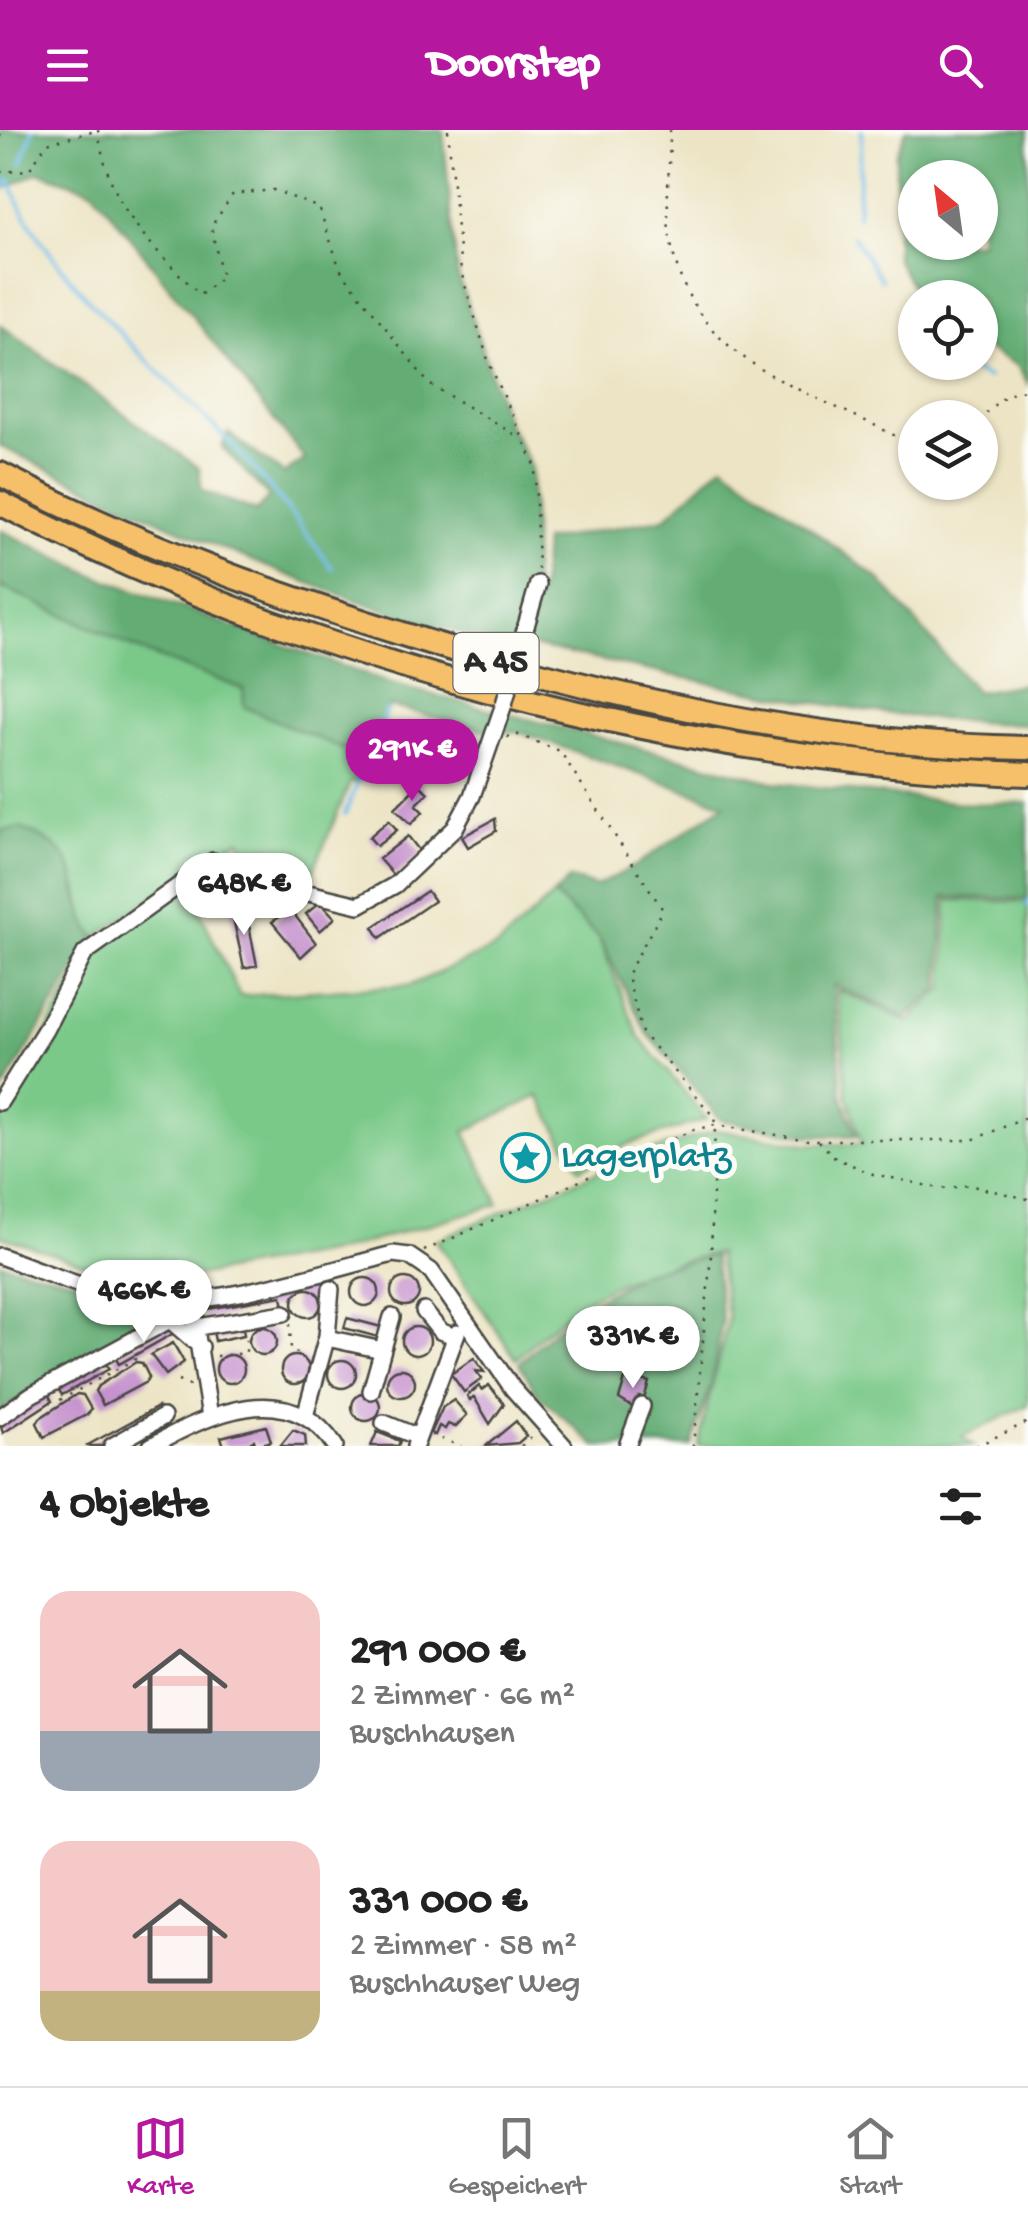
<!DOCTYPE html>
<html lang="de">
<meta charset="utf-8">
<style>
:root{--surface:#fff;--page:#f2f2f2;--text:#222;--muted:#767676;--line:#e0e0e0;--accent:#b5179e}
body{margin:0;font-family:"Gochi Hand",sans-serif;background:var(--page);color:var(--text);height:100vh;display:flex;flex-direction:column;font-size:38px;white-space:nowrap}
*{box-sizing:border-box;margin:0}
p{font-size:32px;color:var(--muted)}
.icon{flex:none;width:55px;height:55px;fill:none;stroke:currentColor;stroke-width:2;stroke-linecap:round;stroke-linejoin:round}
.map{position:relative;height:1316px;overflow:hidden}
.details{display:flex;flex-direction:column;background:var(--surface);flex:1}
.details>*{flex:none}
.needle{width:65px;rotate:331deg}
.buttons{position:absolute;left:898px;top:30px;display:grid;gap:20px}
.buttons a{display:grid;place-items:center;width:100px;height:100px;border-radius:50%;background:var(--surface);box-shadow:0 2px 8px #0004;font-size:50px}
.price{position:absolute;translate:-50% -85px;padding:0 22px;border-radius:35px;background:#fff;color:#222;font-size:32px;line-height:65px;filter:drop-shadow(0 2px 5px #0008)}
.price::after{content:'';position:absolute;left:50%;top:60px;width:30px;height:22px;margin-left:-15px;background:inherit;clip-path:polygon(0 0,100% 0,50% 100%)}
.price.on{background:var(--accent);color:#fff}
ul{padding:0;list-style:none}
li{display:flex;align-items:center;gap:30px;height:250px;padding:0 40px}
li span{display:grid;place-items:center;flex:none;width:280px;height:200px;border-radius:30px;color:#555}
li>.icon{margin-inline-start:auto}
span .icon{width:120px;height:120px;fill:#fffc;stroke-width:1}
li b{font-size:42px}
h2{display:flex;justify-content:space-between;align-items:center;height:120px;padding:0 40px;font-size:42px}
header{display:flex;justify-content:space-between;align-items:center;height:130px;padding:0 40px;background:var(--accent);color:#fff;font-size:45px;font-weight:800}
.tabs{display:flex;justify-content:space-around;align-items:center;height:140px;border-top:2px solid var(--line);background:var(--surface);font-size:28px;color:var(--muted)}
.tabs a{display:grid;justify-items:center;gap:5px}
.tabs .on{color:var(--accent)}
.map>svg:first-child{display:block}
.green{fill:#7ac989;stroke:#527a5a;stroke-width:2.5}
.forest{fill:#63ad75;stroke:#476c50;stroke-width:2.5;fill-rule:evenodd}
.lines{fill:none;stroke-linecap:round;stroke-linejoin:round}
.stream{stroke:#6ebbe8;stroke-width:4}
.building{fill:#c591ce}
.minor-casing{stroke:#484742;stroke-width:20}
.highway-casing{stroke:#484742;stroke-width:28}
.path{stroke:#484742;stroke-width:2.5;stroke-dasharray:2.5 8;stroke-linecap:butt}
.minor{stroke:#fff;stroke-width:15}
.highway{stroke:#f6c06b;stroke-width:22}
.minor-bridge-casing{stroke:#484742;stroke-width:20;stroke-linecap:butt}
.minor-bridge{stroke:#fff;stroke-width:15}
.labels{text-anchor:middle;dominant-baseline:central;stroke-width:10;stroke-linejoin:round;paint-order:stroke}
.shield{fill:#fdfcf7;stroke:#6a6a68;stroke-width:2.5}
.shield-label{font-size:35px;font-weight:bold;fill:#2b2b2b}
.culture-label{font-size:38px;fill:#0d838f;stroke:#fdfcf7;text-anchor:start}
</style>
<header><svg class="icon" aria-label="menu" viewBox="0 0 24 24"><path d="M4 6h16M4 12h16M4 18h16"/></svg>Doorstep<svg class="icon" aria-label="search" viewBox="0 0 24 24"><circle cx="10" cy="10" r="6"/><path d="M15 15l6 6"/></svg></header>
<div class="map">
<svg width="1028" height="1316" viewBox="0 0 1028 1316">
<rect width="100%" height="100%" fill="#fdfcf7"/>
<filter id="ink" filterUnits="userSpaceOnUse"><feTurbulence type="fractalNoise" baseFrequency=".01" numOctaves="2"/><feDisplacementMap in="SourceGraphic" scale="20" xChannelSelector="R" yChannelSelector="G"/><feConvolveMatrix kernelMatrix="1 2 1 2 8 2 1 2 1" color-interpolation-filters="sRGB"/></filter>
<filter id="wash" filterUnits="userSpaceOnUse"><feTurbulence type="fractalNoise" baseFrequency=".0048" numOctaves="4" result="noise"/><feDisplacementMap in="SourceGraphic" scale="40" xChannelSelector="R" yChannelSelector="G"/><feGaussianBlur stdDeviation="2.25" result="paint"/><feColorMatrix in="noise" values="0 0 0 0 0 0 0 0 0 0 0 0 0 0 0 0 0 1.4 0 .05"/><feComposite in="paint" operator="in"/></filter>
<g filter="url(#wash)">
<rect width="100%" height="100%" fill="#ece4c4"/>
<path class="green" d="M0,456L146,523L243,559L245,577L371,631L362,649L350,653L306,758L280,734L277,720L237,732L243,720L240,709L95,807L86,794L72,738L21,698L0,701Z
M187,754L240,866L411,855L497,817L554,765L598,807L639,906L707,989L631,1013L579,1039L539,966L465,1001L499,1074L338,1121L175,1150L97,1138L0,1106V980L18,956L87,826Z
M947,770L1028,772V1275L962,1307L974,1316H698L728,1189L718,1123C624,1143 585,1161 516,1229L436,1110L633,1027L717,1000L807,1014H862L847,965L838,860L909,892L944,858Z"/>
<path class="forest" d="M0,0H443L457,143L506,290L531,336L534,452L517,517C338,477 165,395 0,316V195L199,338L202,361L256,381L269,367L222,317L228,303L284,344L305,329L93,60L39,42L0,61Z
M906,0H1028V254L1018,236L980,215V168L918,167L896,130V25ZM915,48H980V112H915Z
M723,334L879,449L976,562L1028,553V594C869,593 683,546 526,515L541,454L544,411L665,388Z
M0,400L96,446L391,554L777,653L972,674L1028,673V769L944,767L940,858L907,888L834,855L842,966L857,1006H808L721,990L647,903L598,806L554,765L570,749L596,756L635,736L725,674L516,601L497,603L389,576L371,631L244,577L243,559L146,523L0,456Z
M21,698C96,727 60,756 95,807L0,965V701Z
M714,1125L722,1191L712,1252L691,1316H596L538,1265L519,1233L569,1186L644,1142Z
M0,1133L182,1175L54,1245L0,1282Z"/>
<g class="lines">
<path class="stream" d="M21,34L33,0
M10,49C34,135 172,251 235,318C271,356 301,396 332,438
M0,63L10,49
M857,86L862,0
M853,106L881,150
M955,232L988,248
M345,684L387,580
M1026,775L1028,771"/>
</g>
<g id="blocks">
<path class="building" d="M419,654L428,663L416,675L423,682L411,694L395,678Z
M495,689L496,701L468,717L462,707Z
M389,690L397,700L377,716L369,707Z
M408,706L422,724L394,746L379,729Z
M427,761L434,771L380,808L373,797Z
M277,762L316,813L301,827L272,792L283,784L270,768Z
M237,772L241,792L248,791L257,835L244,838L230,774Z
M320,772L335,788L320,801L306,784Z
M351 1162a14 14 0 1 1 28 0a14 14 0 1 1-28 0Z
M391 1162a14 14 0 1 1 28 0a14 14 0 1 1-28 0Z
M293 1173a14 14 0 1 1 28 0a14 14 0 1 1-28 0Z
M282,1166L284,1176L205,1190L203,1180Z
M347,1188L385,1198L382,1208L344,1198Z
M170,1195L174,1203L119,1234L114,1226Z
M243,1196L244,1205L215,1211L213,1201Z
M402 1211a14 14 0 1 1 28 0a14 14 0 1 1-28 0Z
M249 1211a14 14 0 1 1 28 0a14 14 0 1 1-28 0Z
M173,1213L184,1232L166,1245L151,1225Z
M216 1239a14 14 0 1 1 28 0a14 14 0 1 1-28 0Z
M281 1240a14 14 0 1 1 28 0a14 14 0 1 1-28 0Z
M474,1228L484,1242L476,1241L482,1249L464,1262L451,1244Z
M328 1244a14 14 0 1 1 28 0a14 14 0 1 1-28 0Z
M104,1230L109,1239L62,1265L57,1257Z
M136,1232L142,1233L149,1247L146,1252L103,1275L95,1261L98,1256Z
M387 1253a14 14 0 1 1 28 0a14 14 0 1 1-28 0Z
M626,1246L649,1252L644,1269L639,1267L634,1278L619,1269Z
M489,1255L504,1274L490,1294L474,1267L470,1270L467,1266L479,1256L482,1260Z
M47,1262L52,1271L3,1303L0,1294Z
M352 1277a14 14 0 1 1 28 0a14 14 0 1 1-28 0Z
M77,1264L83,1265L91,1279L88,1284L44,1307L37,1293L40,1288Z
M454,1270L467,1285L455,1297L448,1294L445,1299L439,1296L435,1305L431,1303L443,1277Z
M158,1277L163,1285L106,1316H86Z
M516,1291L526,1306L518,1313L486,1316Z
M266,1296L271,1311L256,1316L254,1310L246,1316H224L221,1307Z
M293,1300L305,1305L306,1316H280Z
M377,1302L400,1311L398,1316H371Z"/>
</g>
</g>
<g filter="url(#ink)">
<use href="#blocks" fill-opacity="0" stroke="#484742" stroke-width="2.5"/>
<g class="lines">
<defs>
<path id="minor" d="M526,496L538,454
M0,972L45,900L85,823L213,731L279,756L359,775L395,755L455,698L472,666L504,574
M0,1126C45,1142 93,1163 141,1170C212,1179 322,1142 393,1124L409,1126L431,1141L513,1259L564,1316
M191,1168L210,1287
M424,1181L440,1201L455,1207
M198,1197L284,1183
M327,1208L382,1220
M371,1261L392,1187
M305,1286L327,1206L331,1159
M0,1287L31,1265L170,1190L201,1217
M384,1293L418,1307
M112,1316L163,1287
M151,1316C209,1284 289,1246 335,1316
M415,1316L457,1203
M627,1316L642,1276"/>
<path id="highway" d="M0,344C130,412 269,463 409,506C609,568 818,615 1028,618
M0,373C308,533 681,631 1028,644"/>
</defs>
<use href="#minor" class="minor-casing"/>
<use href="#highway" class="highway-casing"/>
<path class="path" d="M98,0C109,78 147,111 200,165L222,147L211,97L233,64L274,60L319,78L340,139L429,254L519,307
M448,0L461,142L489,233L535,335L538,443
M670,0C670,35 665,74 670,108C693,243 815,257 915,317
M0,7L1,0
M0,42L29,40L47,13L96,1
M980,292C993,274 1005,262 1028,260
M507,607L516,604L560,621L663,780L627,845L642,903L714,987L715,995L711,1125L693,1316
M819,1011L835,1028L873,1044L943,1059L968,1055L1028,1069
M424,1121L693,1000L715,995L808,1010H972L1028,987
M290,1194L291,1221L305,1225
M216,1226L246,1223V1202
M178,1251L190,1256
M60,1270L141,1226
M431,1305L461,1316
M521,1316L535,1303
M976,1316L1028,1292"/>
<use href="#minor" class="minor"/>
<use href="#highway" class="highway"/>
<defs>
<path id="minor-bridge" d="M504,574L526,496"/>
</defs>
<use href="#minor-bridge" class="minor-bridge-casing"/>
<use href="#minor-bridge" class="minor-bridge"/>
</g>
</g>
<defs>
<symbol id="sight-ring" viewBox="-11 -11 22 22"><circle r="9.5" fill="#fdfcf7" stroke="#0f9aa8" stroke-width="1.5"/><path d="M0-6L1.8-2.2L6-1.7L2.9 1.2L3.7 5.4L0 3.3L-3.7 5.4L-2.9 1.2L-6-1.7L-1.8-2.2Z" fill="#0f9aa8"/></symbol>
</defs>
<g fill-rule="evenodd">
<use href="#sight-ring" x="498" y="1000" width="55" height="55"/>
</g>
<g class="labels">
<rect class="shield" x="453.5" y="503" width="85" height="60" rx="8"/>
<g class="shield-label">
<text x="496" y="533">A 45</text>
</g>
<g class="culture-label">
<text x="561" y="1028">Lagerplatz</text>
</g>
</g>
</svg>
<div class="buttons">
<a><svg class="needle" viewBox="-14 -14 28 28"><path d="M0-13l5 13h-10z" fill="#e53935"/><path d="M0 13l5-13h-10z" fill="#767676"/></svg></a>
<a><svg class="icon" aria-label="locate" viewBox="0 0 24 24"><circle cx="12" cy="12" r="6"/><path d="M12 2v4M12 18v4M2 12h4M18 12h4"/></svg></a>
<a><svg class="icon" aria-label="layers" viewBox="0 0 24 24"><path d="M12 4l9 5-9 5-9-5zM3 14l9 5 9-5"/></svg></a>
</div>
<b class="price on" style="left:412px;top:674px">291K €</b>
<b class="price" style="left:244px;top:808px">648K €</b>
<b class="price" style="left:144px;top:1215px">466K €</b>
<b class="price" style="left:633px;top:1261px">331K €</b>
</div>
<section class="details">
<h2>4 Objekte<svg class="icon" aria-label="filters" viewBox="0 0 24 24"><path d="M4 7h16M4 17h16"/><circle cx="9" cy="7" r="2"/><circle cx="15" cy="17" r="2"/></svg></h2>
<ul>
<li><span style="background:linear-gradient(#f6c9c9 70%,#9aa5b1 0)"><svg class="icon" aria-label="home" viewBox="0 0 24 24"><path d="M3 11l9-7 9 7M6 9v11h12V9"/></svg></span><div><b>291 000 €</b><p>2 Zimmer · 66 m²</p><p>Buschhausen</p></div></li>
<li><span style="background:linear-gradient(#f6c9c9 75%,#c2b280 0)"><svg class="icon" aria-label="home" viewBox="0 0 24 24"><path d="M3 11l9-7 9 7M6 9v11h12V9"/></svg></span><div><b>331 000 €</b><p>2 Zimmer · 58 m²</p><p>Buschhauser Weg</p></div></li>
</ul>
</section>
<nav class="tabs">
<a class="on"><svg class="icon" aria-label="map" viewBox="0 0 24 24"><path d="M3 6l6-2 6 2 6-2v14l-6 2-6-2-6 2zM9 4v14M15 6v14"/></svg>Karte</a>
<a><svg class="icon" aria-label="saved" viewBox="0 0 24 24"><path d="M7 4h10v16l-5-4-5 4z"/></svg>Gespeichert</a>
<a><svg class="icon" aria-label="home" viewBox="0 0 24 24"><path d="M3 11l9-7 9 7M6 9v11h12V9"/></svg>Start</a>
</nav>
